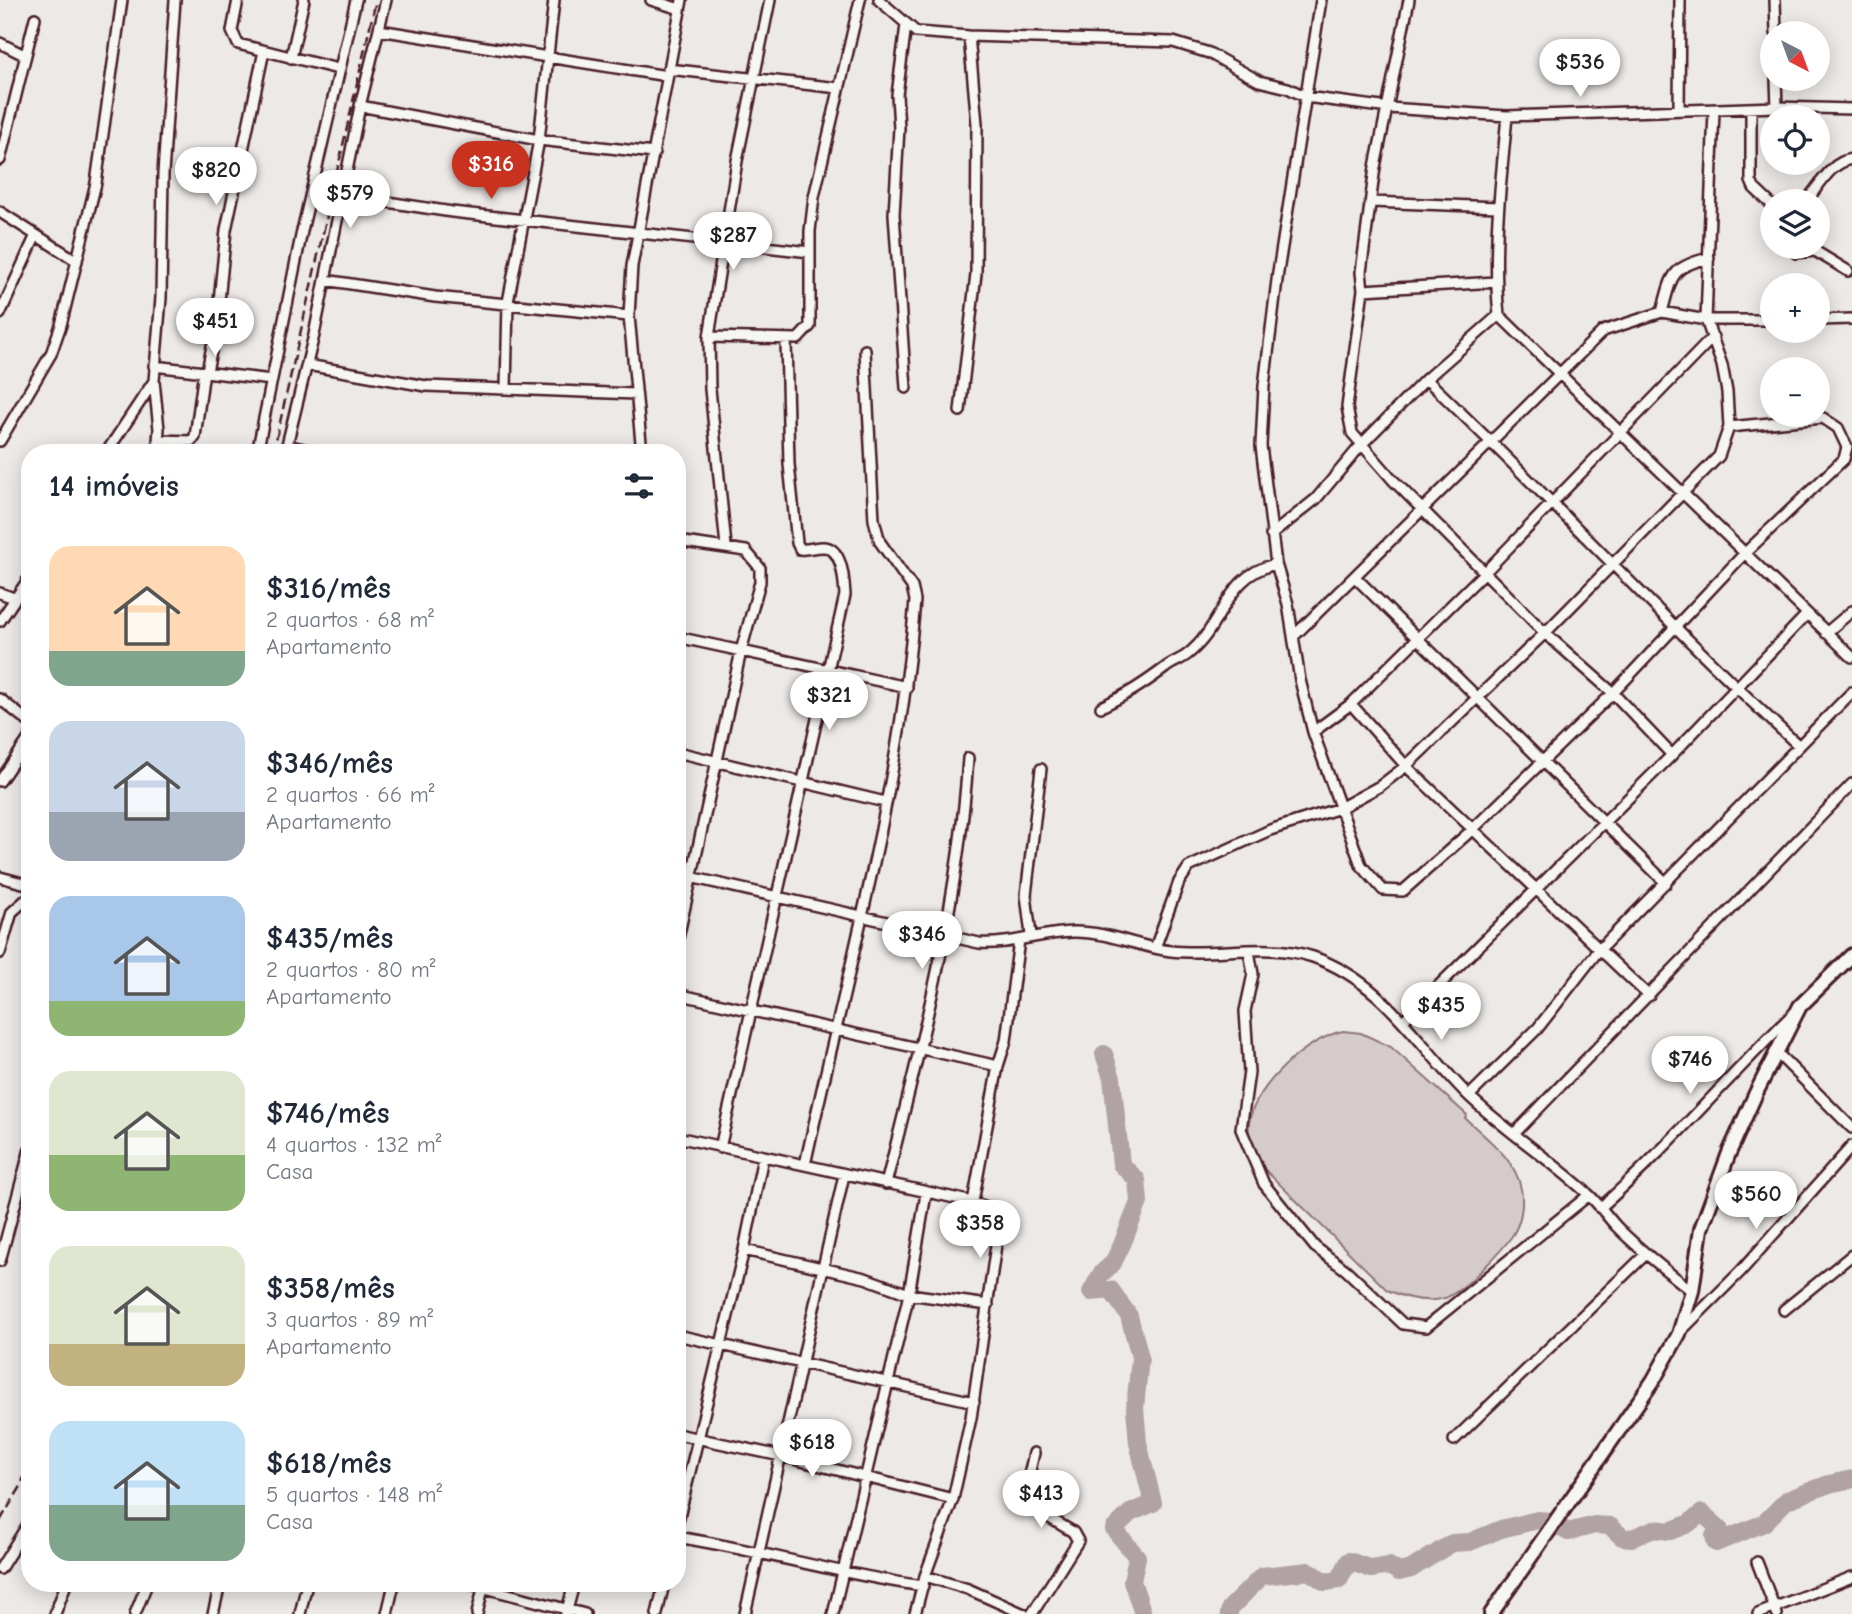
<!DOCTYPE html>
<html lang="pt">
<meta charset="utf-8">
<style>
:root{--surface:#fff;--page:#f6f6f7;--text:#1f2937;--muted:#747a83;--accent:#c8321e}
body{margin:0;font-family:"Comic Neue",sans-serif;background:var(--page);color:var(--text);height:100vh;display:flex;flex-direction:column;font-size:26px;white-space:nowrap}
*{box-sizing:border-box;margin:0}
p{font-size:23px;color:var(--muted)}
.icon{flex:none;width:38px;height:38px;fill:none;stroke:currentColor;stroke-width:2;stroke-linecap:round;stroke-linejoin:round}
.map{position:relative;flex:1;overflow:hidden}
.panel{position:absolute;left:21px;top:444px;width:665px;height:1148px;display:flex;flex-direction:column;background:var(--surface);border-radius:28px;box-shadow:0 4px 18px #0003}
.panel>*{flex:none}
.needle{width:46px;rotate:139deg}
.tools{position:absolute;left:1760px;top:21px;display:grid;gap:14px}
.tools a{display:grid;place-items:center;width:70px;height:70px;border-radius:50%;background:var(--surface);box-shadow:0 4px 18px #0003;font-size:35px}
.price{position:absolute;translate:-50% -60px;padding:0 16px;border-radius:24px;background:#fff;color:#222;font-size:23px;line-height:46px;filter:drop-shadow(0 2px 4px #0008)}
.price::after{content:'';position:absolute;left:50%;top:42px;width:21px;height:16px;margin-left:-10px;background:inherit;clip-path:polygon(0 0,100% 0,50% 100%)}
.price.selected{background:var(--accent);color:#fff}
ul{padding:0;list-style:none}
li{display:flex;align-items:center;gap:21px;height:175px;padding:0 28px}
li span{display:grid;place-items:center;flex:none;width:196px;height:140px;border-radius:21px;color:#555}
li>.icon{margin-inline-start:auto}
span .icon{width:84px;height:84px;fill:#fffc;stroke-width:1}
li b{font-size:30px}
h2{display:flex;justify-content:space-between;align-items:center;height:84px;padding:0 28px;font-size:30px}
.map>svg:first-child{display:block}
.green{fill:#d4cbca;stroke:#8f757a;stroke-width:2}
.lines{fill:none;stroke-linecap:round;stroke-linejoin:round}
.river{stroke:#b1a2a3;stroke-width:18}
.street-casing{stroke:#4a1f2b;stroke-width:14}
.secondary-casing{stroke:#4a1f2b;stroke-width:18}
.street{stroke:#f6f6f2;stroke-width:9}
.secondary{stroke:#f6f6f2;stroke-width:12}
.rail{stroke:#4a1f2b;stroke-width:2.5;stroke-dasharray:10 5;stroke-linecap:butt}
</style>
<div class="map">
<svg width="1852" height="1614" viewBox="0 0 1852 1614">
<rect width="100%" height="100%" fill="#ece9e6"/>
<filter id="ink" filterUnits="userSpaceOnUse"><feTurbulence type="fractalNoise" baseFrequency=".0143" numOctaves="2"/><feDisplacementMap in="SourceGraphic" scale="14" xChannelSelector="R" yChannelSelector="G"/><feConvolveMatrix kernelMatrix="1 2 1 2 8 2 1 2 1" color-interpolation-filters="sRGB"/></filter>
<g filter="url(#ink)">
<path class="green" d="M1343,1031L1361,1033L1391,1047L1467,1115L1465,1118C1486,1138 1516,1159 1521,1189C1524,1204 1521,1223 1512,1236C1500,1253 1464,1291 1445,1298C1425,1304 1405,1298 1387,1290L1260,1165C1254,1151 1247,1138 1249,1123C1254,1086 1308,1038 1343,1031Z"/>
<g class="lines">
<path class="river" d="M1104,1054L1112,1078L1121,1164L1137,1180L1139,1202L1123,1242L1113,1263L1101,1274L1091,1292L1111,1290L1129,1316L1140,1357L1135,1408L1138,1443L1153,1503L1130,1513L1114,1529L1137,1557L1132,1581L1143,1614
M1229,1614L1230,1608L1262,1576L1309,1571L1325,1582L1339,1580L1349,1561L1371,1569L1389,1566L1399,1572L1411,1569L1452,1543L1470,1542L1501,1529L1538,1520L1549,1521L1568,1532L1595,1525L1610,1526L1622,1537L1632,1538L1654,1529L1670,1531L1688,1524L1702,1513L1719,1528L1714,1536L1716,1543L1764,1523L1787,1500L1829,1484L1852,1479"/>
<defs>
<path id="street" d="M238,0L232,31L238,44L338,69
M651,0L680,9
M879,0L916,32L969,36L1173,42L1209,53L1259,81L1288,88L1306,97L1389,108L1507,116L1777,107L1852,109
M1321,0L1278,272L1264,386L1261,446L1276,564L1288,604L1300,680L1313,732L1361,865L1383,890L1403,891L1473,829L1613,693L1744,554L1844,459L1847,447L1838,428L1823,418L1729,427
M1409,0L1375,167L1361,272L1363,290L1347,407L1352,433L1393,480L1545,633L1613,693L1672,755
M1775,0L1776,33
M906,25L897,95L899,128L894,214L906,388
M379,30L667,76
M0,43L24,55
M291,58L304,0
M668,69L839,88
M1776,79L1777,107
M360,106L539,140L654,153
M1751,108V181L1754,188L1773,206
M1679,110L1680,0
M1507,116C1501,182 1492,249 1499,315L1852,657
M0,160L35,18
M342,195L452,212L810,252
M1806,201C1819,187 1830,162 1852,159
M1371,202L1498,207
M0,212L77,261
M1790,247L1796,253L1815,251L1848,271
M325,280L435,297L629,316
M1363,290L1496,282
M1662,312C1672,276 1670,267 1709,258
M0,314L36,235
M1818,320L1852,319
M709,337L798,339L810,326V231L814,197L860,0
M307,365L426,386L635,394
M154,366L272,380
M207,371L217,322L226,230L264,51
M1426,379C1552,499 1671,628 1799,746
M506,388L508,302L539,140L554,0
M960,411L976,274L977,124L969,36
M159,440L191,441L195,437L204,371
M0,441L51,354L61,325L96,183L122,0
M287,445L320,453
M106,453L154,381
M157,453L159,429L154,381L161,298L163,174L175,0
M257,453L302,231L356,0
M285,453L314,335L360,106L386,0
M642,453L629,316L632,266L682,0
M1271,535L1316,499L1362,444L1426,379L1499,315
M677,541L746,551L760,568V582L741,651L677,943
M726,546L710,389L709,337L737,161L770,0
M1356,578L1666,883
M0,593L14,598
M0,621L30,577
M1826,633L1852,611
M1295,635L1603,331L1662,312L1706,320H1773
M677,637L907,687
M0,699L30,723
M1351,704L1406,766L1649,996
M1101,707C1128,694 1142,685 1165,668C1172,662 1181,660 1188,654C1225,625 1224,575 1276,564
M1313,732L1351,704L1486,571L1713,337
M677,752L885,802
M0,781L30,737
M677,874L979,943C1011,945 1040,933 1073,932C1107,931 1137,947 1171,951C1218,956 1268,942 1313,957C1385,982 1418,1046 1469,1096C1506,1131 1550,1159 1588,1194C1598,1203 1606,1215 1616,1226C1639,1250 1666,1270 1692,1291
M0,877L30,885
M1031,935L1026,895L1041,769
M1155,948L1179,882L1189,867L1270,830L1340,808L1380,786L1406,766L1545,633L1719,456L1729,427L1727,392L1722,365L1706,320L1714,110
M1249,951L1253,974L1245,1011L1249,1072L1241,1129L1264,1184L1315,1247L1346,1270L1403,1324L1426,1327L1589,1195
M0,953L12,912L30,896
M677,994L998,1066
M1404,1020L1672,755L1807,614
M1776,1052L1852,1128
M1469,1096L1538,1028L1598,951L1852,692
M1514,1134L1852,784
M677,1137L973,1202L997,1211L1000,1217L971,1418L953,1499L925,1576L915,1614
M720,1148L845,595C844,582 843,547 823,547C814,547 808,550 800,549L797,543L789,464L786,340
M805,1165C845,979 900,791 915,600L912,587L880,542L874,520L865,350
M886,1184C921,1045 959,903 968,758
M973,1202L998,1066L1006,1041L1019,940
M1600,1208C1669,1147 1728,1077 1794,1013
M744,1250L865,1278L909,1294L988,1305
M0,1261L30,1149
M1784,1310L1852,1255
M1682,1330L1741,1271L1852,1146
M677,1335L974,1402
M677,1434L781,1456L953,1499
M1454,1440L1646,1254
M677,1525L744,1250L763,1157
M677,1537C760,1550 840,1575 923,1586
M1757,1562L1777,1614
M0,1569L30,1521
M925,1576L968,1589L1024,1614
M470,1584L585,1614
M55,1614L66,1584
M135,1614L147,1584
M213,1614L220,1584
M300,1614L307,1584
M387,1614L394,1584
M477,1614L484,1584
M566,1614L574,1584
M657,1614L664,1584
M745,1614L844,1175
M833,1614L909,1294L926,1194
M1032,1614L1078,1541L1073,1532L1023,1502L1034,1453
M1758,1614L1852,1577"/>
<path id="secondary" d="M1491,1614L1653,1381L1679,1334L1692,1291L1701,1229L1729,1153L1756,1093L1800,1006L1852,955"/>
</defs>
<use href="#street" class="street-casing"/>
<use href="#secondary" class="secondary-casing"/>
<use href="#street" class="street"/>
<use href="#secondary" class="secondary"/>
<path class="rail" d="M273,453L376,0
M0,1521L20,1488L30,1461"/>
</g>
</g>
</svg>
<div class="tools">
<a><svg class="needle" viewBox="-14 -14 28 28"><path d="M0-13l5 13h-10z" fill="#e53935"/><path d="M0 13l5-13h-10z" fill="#747a83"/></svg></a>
<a><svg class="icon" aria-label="locate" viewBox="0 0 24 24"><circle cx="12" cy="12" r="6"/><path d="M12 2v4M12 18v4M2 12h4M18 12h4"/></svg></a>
<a><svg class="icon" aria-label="layers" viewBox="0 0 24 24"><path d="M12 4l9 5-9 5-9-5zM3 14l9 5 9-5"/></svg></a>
<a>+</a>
<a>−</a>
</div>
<b class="price" style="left:1580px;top:99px">$536</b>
<b class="price selected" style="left:491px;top:201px">$316</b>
<b class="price" style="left:216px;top:207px">$820</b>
<b class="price" style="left:350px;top:230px">$579</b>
<b class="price" style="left:733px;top:272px">$287</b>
<b class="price" style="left:215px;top:358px">$451</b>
<b class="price" style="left:829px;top:732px">$321</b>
<b class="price" style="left:922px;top:971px">$346</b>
<b class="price" style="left:1441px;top:1042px">$435</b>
<b class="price" style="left:1690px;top:1096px">$746</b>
<b class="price" style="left:1756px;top:1231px">$560</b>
<b class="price" style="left:980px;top:1260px">$358</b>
<b class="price" style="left:812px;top:1479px">$618</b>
<b class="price" style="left:1041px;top:1530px">$413</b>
<section class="panel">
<h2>14 imóveis<svg class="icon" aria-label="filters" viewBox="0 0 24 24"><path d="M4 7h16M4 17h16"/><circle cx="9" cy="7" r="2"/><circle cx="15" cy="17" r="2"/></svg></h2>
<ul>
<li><span style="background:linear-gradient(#ffd9b3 75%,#7fa58c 0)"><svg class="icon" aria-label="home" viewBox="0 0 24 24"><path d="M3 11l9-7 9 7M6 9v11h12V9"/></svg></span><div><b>$316/mês</b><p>2 quartos · 68 m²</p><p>Apartamento</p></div></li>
<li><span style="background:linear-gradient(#c9d6e8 65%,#9aa5b1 0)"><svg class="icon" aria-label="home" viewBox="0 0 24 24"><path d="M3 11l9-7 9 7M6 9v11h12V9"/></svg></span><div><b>$346/mês</b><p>2 quartos · 66 m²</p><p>Apartamento</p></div></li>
<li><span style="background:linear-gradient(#a9c7e8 75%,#8fb573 0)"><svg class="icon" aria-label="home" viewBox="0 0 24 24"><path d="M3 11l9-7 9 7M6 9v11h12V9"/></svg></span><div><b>$435/mês</b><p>2 quartos · 80 m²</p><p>Apartamento</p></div></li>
<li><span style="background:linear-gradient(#dfe7d0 60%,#8fb573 0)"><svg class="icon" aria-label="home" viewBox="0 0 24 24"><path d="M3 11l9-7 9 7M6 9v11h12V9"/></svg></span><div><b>$746/mês</b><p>4 quartos · 132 m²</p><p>Casa</p></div></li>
<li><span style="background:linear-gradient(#dfe7d0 70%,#c2b280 0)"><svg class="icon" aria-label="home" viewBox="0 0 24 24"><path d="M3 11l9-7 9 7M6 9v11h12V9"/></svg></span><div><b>$358/mês</b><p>3 quartos · 89 m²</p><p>Apartamento</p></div></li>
<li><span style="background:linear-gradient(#bfe0f5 60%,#7fa58c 0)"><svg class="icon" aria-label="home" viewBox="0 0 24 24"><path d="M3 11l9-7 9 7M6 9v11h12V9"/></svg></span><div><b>$618/mês</b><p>5 quartos · 148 m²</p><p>Casa</p></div></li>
</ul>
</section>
</div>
